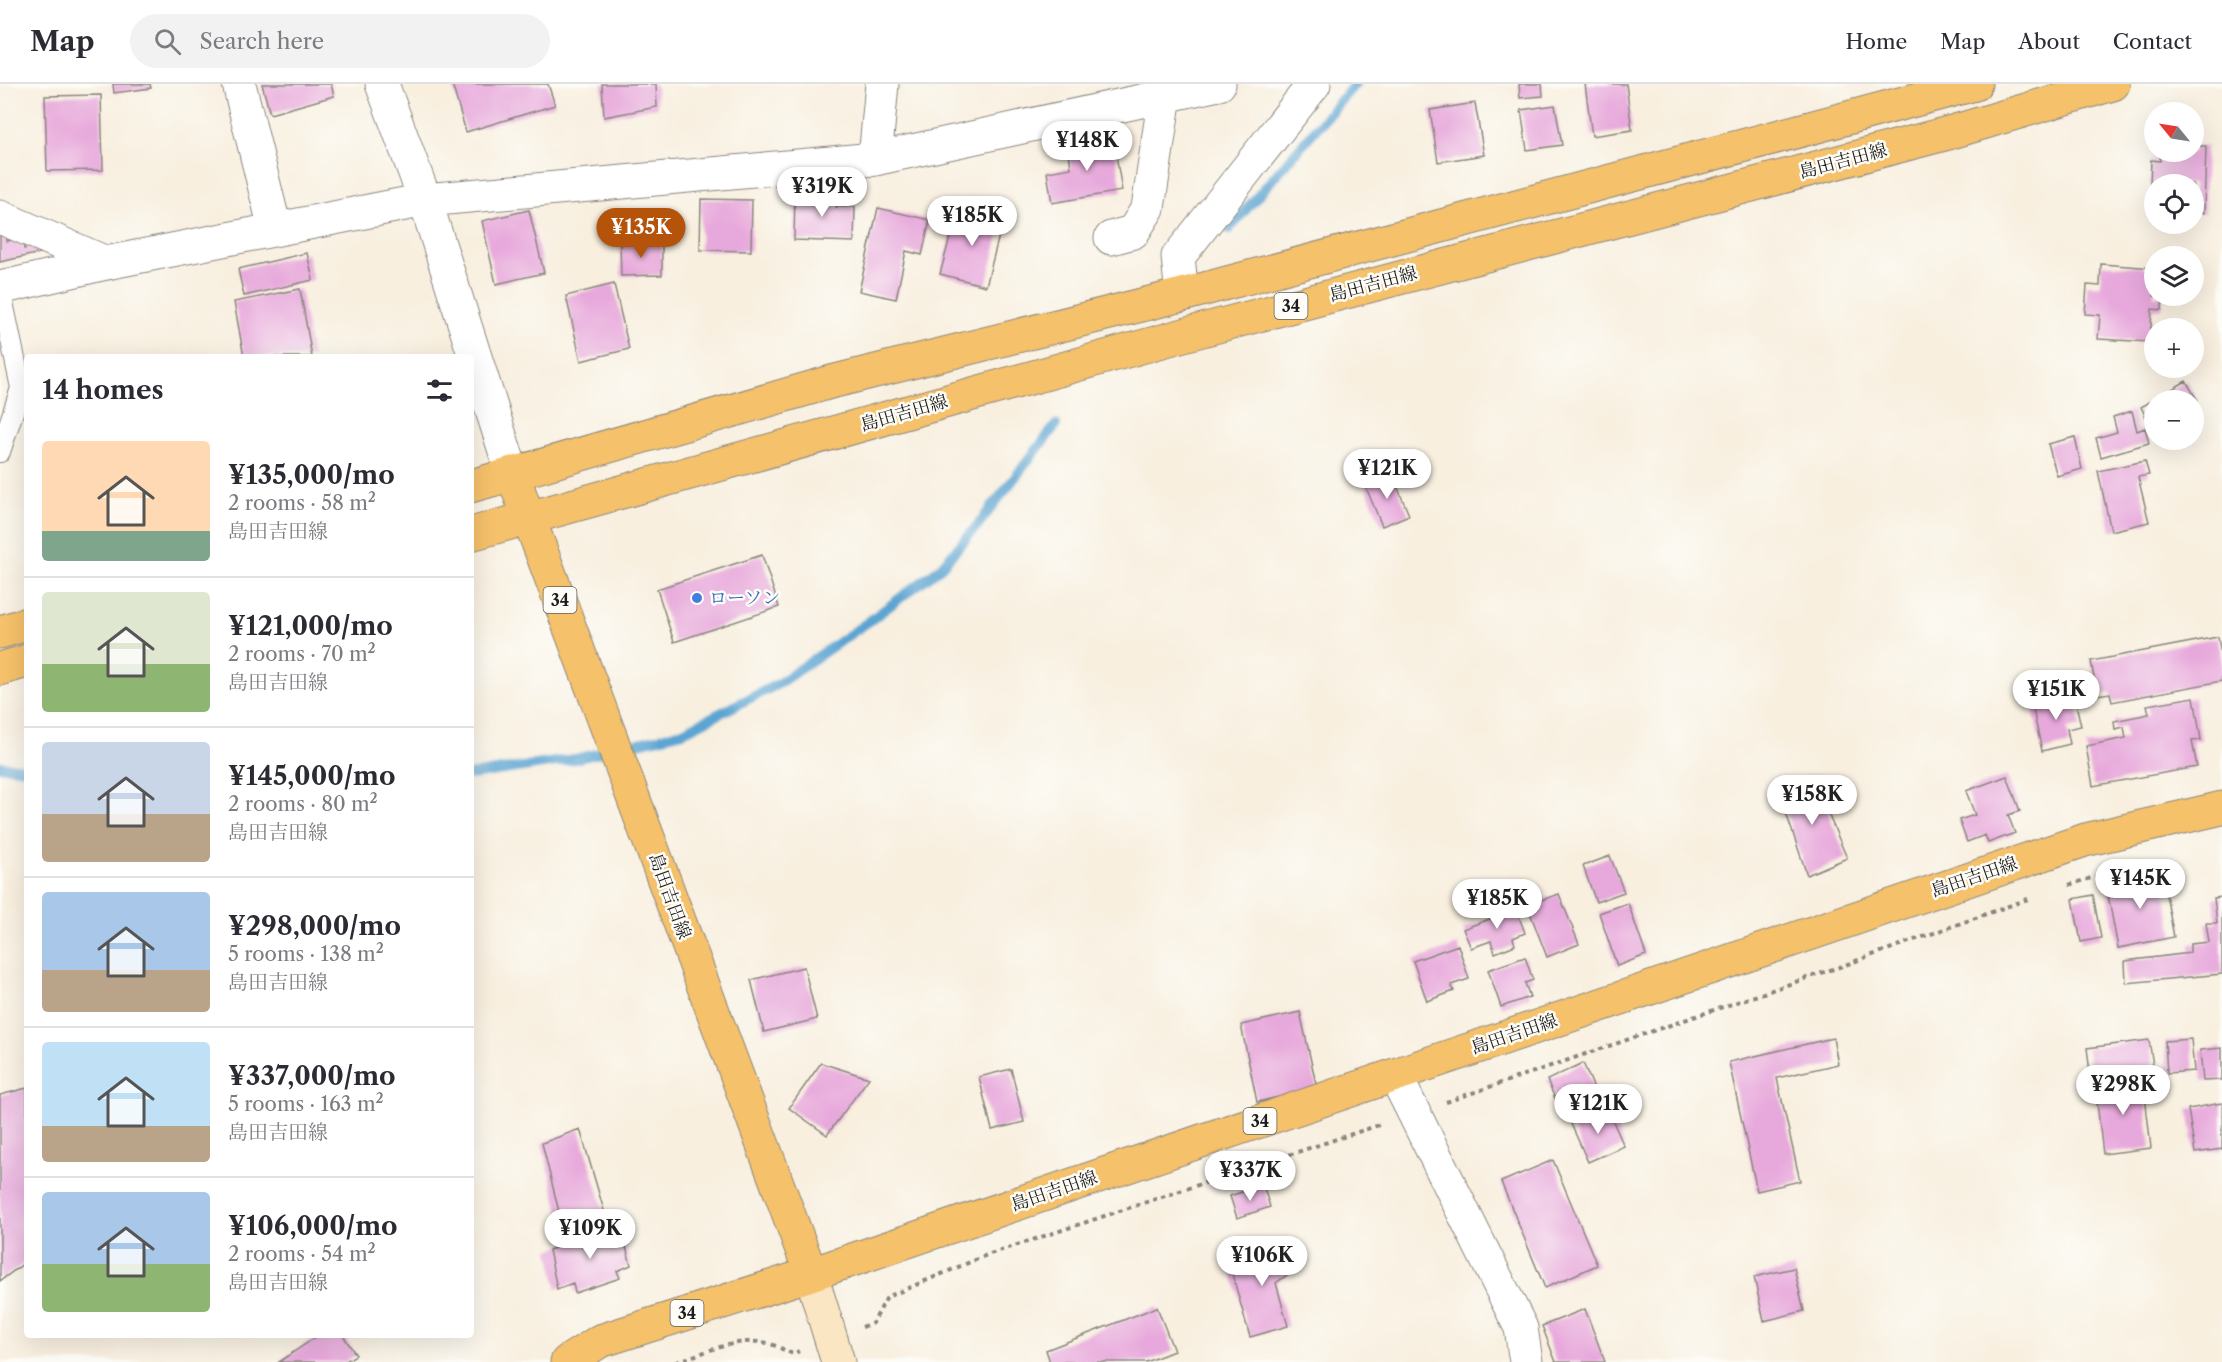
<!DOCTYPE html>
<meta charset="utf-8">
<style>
:root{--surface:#fff;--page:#f2f2f3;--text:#2b2b33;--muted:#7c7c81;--line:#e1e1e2;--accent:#b45309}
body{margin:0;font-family:"Libre Caslon Text","Noto Serif JP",serif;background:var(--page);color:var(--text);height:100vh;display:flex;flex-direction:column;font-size:22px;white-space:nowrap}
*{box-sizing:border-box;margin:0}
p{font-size:20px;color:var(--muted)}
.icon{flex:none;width:33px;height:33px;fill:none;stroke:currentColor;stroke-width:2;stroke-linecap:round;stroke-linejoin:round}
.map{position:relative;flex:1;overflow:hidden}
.panel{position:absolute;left:24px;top:270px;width:450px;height:984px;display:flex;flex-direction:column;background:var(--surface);border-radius:6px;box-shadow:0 6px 24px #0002}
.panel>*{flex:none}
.needle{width:39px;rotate:300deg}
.tools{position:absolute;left:2144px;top:18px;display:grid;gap:12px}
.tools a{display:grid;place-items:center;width:60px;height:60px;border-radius:50%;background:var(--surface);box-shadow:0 6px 24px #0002;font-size:30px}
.price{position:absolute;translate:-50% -51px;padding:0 14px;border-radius:21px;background:#fff;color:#222;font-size:20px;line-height:39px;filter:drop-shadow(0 2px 3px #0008)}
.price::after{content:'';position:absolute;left:50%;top:36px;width:18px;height:14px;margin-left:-9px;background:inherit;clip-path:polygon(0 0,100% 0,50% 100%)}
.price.active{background:var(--accent);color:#fff}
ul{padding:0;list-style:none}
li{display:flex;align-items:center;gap:18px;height:150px;padding:0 18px}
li+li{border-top:2px solid var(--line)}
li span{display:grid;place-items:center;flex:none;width:168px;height:120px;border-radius:6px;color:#555}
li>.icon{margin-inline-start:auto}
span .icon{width:72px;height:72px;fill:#fffc;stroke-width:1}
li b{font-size:26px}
h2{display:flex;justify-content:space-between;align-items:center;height:72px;padding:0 18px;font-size:26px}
header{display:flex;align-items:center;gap:36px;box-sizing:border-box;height:84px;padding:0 30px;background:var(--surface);border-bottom:2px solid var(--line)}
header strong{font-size:28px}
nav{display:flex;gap:33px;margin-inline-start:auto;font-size:21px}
.search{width:420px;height:54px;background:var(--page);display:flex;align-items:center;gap:15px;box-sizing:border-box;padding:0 21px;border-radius:33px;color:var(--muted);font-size:22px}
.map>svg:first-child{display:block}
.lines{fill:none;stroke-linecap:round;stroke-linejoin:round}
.stream{stroke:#5ba4d2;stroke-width:10}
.building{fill:#e7a8db}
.service-casing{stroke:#8a867e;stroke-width:22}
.minor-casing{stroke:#8a867e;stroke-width:35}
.tertiary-casing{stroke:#8a867e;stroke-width:35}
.secondary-casing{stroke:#8a867e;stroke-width:35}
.primary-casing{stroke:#8a867e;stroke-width:35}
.path{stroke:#8a867e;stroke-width:4;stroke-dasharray:4.5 4.5;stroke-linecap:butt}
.service{stroke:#fff;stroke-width:20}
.minor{stroke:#fff;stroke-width:33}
.tertiary{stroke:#fff;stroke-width:33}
.secondary{stroke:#fbe6c4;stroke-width:33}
.primary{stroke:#f5c16b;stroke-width:33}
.shop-dot{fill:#3f7fe0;stroke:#fdfcf7;stroke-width:2}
.labels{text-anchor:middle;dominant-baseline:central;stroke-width:5;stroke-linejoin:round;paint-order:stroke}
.shield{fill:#fdfcf7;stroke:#605f5e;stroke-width:1.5}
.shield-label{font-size:16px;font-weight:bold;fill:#1c1c1c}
.street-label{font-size:18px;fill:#1c1c1c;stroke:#fdfcf7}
.shop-label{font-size:18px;fill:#366cbe;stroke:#fdfcf7;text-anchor:start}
</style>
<header>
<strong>Map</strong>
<div class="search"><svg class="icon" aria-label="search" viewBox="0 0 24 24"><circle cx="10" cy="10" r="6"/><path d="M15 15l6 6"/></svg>Search here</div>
<nav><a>Home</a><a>Map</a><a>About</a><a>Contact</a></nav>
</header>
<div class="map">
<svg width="2222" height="1278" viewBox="0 0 2222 1278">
<rect width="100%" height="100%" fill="#fdfcf7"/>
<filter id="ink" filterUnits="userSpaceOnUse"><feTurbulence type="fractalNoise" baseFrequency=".0167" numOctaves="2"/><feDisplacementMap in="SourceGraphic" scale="12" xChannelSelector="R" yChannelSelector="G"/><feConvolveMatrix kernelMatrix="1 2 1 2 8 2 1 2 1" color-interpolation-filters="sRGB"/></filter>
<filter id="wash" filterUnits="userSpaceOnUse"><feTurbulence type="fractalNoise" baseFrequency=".008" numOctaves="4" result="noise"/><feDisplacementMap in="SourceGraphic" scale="24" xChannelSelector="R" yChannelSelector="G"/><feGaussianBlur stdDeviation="1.35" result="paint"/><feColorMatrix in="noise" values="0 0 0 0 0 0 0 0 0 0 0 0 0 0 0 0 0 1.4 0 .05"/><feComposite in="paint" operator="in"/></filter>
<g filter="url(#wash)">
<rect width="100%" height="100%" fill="#f8efdf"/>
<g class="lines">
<path class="stream" d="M1229,145L1355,0
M0,682L27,685
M471,691L575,675L683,648L778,600L868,538L939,485L977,442L1056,341"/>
</g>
<g id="blocks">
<path class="building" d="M113,0H150L151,4L114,9Z
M262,0H331L334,12L270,30Z
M452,0H548L555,21L466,48Z
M602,0H656L657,23L604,33Z
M1519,0H1542L1543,12L1520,14Z
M1585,0H1626L1632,46L1592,52Z
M101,11L103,86L47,87L45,12Z
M1475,19L1484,71L1438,78L1430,26Z
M1555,21L1562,61L1527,66L1521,26Z
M1113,53L1122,107L1052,119L1047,88L1071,84L1068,61Z
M2193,62H2206L2204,129H2193V100H2159V97L2150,101L2151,76L2160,77V68H2193Z
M795,106L837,107L836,123H855L854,158L794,156Z
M701,115L752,116L751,167L700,166Z
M878,124L930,136L922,171L906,167L896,215L859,207Z
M958,124L1003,136L986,202L940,190Z
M529,126L544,189L496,200L482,137Z
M4,141L7,157L22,154L24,165L38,161L40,169L0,178V142Z
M662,158V191L621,192L620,160Z
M307,169L313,196L244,212L238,185Z
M2101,180L2154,184V212H2163L2162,226L2152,225L2150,258L2098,255L2100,231L2085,230L2087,201L2100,202Z
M614,200L629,265L581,277L566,212Z
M300,205L312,273H244L234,218Z
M2186,297L2198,317L2193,320V316H2154V333L2148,337L2141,323Z
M2132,327L2137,347L2145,344L2149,359L2101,373L2096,354L2117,348L2113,333Z
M2075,353L2082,385L2057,392L2048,360Z
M2145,377L2149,391L2138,393L2149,438L2111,447L2098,387Z
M1392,390L1409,431L1382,442L1365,401Z
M762,471L779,523L674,558L657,505Z
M2218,553L2222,578V597L2112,618L2110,609L2097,611L2091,577Z
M2074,611L2081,642L2067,645L2070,660L2042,667L2032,621Z
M2194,613L2201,656L2192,657L2197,683L2093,702L2086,662L2126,654L2124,643L2115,645L2114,637L2149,630L2147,621Z
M1812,692L1847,774L1807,791L1779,708Z
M2007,692L2020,727L2008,731L2015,749L1988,759L1985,751L1967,758L1959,736L1975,731L1966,707Z
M1610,772L1624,808L1596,818L1583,782Z
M2162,789L2174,853L2118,864L2106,800Z
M1559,810L1579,860L1547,873L1527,821Z
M2093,811L2101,854L2081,858L2073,815Z
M2222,813V890L2126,899L2125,877L2190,869V860L2209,858L2206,839H2217L2214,814Z
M1514,819L1525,849L1513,854L1515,861L1495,869L1491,857L1471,864L1463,845L1503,830L1501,825Z
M1628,819L1646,871L1617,882L1599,829Z
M1458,861L1469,895L1451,901L1454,907L1427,917L1413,877Z
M1525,873L1533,896L1525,899L1530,913L1501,923L1488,886Z
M804,883L817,935L764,948L751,896Z
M1300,928L1317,1004L1257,1018L1241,941Z
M1833,954L1838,980L1777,994L1800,1097L1757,1107L1729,978Z
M2191,955L2194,987L2167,989L2165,957Z
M2149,956L2153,981L2090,989L2087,964Z
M2222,964V996L2203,997L2200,966Z
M821,979L869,994L827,1051L789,1024Z
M1583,979L1600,1018L1564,1035L1547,996Z
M1011,985L1024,1038L992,1046L979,993Z
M2143,994L2151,1064L2103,1070L2095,1001Z
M27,1004V1177L0,1197V1011Z
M2222,1019V1065L2195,1069L2188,1025Z
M1607,1024L1624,1062L1588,1078L1571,1040Z
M580,1045L605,1130L563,1144L542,1059Z
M1553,1076L1597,1181L1545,1204L1501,1098Z
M1263,1101L1270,1123L1237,1134L1230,1112Z
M620,1141L631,1181L617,1187L620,1194L575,1209L573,1199L557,1205L549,1166Z
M1286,1158L1294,1186L1276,1199L1288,1242L1250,1253L1228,1175Z
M1794,1184L1804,1227L1764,1237L1754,1193Z
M1157,1223L1174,1267L1146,1278H1050L1046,1266Z
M1585,1225L1605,1278H1556L1542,1242Z
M319,1251H343L356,1271L344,1278H279Z"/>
</g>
</g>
<g filter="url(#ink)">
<use href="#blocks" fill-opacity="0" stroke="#8a867e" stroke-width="1.5"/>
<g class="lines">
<defs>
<path id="service" d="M0,368L21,304L0,204"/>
<path id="minor" d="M239,0L275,145
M875,75L882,0
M0,133L106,179
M1111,154L1133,148L1148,124L1165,11
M1182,211L1178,173L1314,0
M1395,991L1521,1244L1526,1278"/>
<path id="tertiary" d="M382,0L425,116L512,389
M0,204L106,179L425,116L875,75L1219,0"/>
<path id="secondary" d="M811,1190L838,1278"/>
<path id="primary" d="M512,389L811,1190L2085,756L2222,724
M471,402L831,298L1182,211L1975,0
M471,450L1191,249L1952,48L2113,0
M0,548L27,540
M0,585L27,577
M567,1278L600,1257L811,1190"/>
</defs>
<use href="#service" class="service-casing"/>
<use href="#minor" class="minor-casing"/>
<use href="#tertiary" class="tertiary-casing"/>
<use href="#secondary" class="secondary-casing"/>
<use href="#primary" class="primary-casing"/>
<path class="path" d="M2069,801L2110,788
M1446,1018L1842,882L2028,815
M862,1243L873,1239L887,1213L987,1171L1382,1040
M676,1278C704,1269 737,1253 767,1259C775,1261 784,1266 793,1270L799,1267"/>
<use href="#service" class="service"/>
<use href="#minor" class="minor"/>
<use href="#tertiary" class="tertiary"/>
<use href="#secondary" class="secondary"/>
<use href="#primary" class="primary"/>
</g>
</g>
<circle class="shop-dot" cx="697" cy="514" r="6"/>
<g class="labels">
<g class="shield">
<rect x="1274.5" y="209" width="33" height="26" rx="4.5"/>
<rect x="543.5" y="503" width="33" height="26" rx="4.5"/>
<rect x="1243.5" y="1024" width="33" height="26" rx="4.5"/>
<rect x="670.5" y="1216" width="33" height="26" rx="4.5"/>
</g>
<g class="shield-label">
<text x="1291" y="222">34</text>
<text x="560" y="516">34</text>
<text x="1260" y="1037">34</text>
<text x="687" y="1229">34</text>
</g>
<g class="street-label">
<text transform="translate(1843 77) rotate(-15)">島田吉田線</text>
<text transform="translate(1373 200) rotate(-15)">島田吉田線</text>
<text transform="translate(904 329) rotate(-16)">島田吉田線</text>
<text transform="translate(1974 793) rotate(-19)">島田吉田線</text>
<text transform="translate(670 812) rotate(70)">島田吉田線</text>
<text transform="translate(1514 950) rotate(-19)">島田吉田線</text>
<text transform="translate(1054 1107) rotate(-19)">島田吉田線</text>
</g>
<g class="shop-label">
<text x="709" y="514">ローソン</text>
</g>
</g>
</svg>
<div class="tools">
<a><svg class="needle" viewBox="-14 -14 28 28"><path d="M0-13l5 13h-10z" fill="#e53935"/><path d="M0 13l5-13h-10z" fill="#7c7c81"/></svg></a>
<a><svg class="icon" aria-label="locate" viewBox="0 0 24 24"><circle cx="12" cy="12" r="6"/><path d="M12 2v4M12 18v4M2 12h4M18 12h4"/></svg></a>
<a><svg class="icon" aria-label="layers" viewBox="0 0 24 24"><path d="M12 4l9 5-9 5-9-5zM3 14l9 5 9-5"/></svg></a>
<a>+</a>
<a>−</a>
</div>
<b class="price" style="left:1087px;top:88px">¥148K</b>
<b class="price" style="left:822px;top:134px">¥319K</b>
<b class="price" style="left:972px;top:163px">¥185K</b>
<b class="price active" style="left:641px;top:175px">¥135K</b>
<b class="price" style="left:1387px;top:416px">¥121K</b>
<b class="price" style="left:2056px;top:637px">¥151K</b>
<b class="price" style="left:1812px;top:742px">¥158K</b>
<b class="price" style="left:2140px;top:826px">¥145K</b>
<b class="price" style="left:1497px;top:846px">¥185K</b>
<b class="price" style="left:2123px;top:1032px">¥298K</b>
<b class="price" style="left:1598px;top:1051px">¥121K</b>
<b class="price" style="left:1250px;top:1118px">¥337K</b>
<b class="price" style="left:590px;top:1176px">¥109K</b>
<b class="price" style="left:1262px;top:1203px">¥106K</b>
<section class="panel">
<h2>14 homes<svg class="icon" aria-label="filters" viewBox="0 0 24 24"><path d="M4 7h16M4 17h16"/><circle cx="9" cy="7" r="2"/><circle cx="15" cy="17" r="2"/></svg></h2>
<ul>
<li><span style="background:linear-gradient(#ffd9b3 75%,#7fa58c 0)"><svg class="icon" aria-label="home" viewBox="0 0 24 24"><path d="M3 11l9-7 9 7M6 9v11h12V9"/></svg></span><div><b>¥135,000/mo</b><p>2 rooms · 58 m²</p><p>島田吉田線</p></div></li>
<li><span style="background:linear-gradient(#dfe7d0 60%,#8fb573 0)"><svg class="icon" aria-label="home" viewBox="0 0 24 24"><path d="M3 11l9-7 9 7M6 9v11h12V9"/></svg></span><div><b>¥121,000/mo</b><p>2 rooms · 70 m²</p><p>島田吉田線</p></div></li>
<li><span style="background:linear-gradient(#c9d6e8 60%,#b9a48a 0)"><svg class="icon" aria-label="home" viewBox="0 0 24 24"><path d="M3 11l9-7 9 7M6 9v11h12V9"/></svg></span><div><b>¥145,000/mo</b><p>2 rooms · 80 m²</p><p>島田吉田線</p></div></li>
<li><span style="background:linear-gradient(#a9c7e8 65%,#b9a48a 0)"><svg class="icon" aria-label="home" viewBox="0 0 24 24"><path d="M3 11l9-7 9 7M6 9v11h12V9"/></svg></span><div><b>¥298,000/mo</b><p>5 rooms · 138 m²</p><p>島田吉田線</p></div></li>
<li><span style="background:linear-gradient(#bfe0f5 70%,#b9a48a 0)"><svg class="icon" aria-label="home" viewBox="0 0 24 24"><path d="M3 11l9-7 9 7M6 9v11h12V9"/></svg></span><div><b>¥337,000/mo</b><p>5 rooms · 163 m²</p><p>島田吉田線</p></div></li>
<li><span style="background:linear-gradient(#a9c7e8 60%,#8fb573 0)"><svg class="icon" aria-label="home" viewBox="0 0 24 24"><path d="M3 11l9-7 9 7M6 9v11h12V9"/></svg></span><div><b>¥106,000/mo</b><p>2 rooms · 54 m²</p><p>島田吉田線</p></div></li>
</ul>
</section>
</div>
